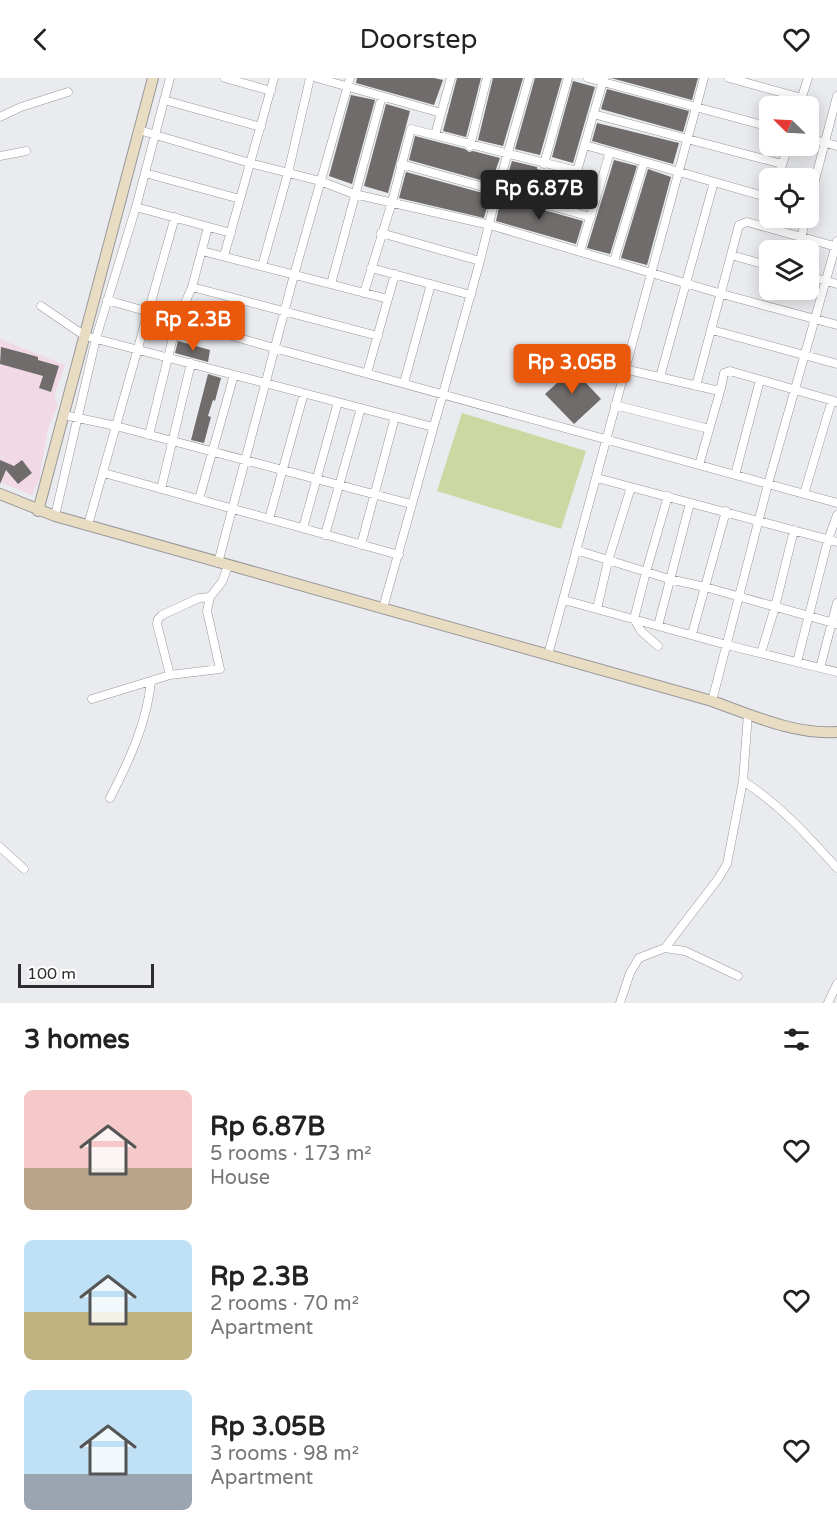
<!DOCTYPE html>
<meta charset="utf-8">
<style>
:root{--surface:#fff;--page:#f6f6f6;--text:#222;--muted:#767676;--accent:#ea580c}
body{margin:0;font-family:"Varela Round",sans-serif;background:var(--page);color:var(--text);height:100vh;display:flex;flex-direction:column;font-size:22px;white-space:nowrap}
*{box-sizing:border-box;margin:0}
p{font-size:20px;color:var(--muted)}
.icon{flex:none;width:33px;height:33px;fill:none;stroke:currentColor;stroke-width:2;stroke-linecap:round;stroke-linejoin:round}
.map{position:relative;height:925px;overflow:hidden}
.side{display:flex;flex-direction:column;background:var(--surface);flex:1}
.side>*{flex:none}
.needle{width:39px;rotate:294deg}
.fabs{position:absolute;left:759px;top:18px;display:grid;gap:12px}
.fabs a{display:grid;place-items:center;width:60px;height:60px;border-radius:9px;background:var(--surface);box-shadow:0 3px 15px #0003;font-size:30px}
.scale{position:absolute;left:18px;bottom:15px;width:136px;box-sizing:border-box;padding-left:6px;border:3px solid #2d2d2e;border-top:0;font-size:16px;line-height:21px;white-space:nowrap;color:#2d2d2e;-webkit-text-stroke:4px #fff;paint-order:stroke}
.price{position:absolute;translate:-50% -51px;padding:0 14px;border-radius:6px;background:var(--accent);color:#fff;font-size:20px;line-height:39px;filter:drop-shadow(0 2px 3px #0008)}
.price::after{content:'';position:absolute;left:50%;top:36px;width:18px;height:14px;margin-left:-9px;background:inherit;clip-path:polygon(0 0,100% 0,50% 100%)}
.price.on{background:#222;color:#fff}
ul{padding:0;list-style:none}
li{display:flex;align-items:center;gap:18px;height:150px;padding:0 24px}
li span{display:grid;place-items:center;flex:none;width:168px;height:120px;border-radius:9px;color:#555}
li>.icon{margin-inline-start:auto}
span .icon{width:72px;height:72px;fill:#fffc;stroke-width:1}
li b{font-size:26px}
h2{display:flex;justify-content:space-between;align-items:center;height:72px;padding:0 24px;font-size:26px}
header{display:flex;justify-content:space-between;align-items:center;height:78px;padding:0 24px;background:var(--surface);font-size:27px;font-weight:600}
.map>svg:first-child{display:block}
.education{fill:#f1dae6}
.green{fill:#cbd8a2}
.building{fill:#6f6c6b}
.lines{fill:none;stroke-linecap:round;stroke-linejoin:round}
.street-casing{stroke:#97989b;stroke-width:9}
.secondary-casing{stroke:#97989b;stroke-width:12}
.street{stroke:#fff;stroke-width:8}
.secondary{stroke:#e8dcc3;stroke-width:10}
</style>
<header><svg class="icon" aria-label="back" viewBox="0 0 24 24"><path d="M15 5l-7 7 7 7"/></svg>Doorstep<svg class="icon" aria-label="heart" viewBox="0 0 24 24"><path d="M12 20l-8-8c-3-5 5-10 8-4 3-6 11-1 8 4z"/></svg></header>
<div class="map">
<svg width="837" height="925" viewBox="0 0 837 925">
<rect width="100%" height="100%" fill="#eaebee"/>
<path class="education" d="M0,261L65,287L54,318L58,327L48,350L39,402L32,417L0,404Z"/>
<path class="green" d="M462,335L586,373L561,451L437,413Z"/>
<path class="building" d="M357,0H434L443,2L434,27L356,5Z
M457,0H481L466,59L443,53Z
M493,0H523L503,68L478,62Z
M535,0H562L540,77L515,71Z
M611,0H698L692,22Z
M573,3L595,9L573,85L552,79Z
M607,11L689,33L683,54L601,31Z
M351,17L375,22L352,106L329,98Z
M386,26L410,33L388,115L364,108Z
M597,45L679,65L673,86L592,63Z
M415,58L465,71L469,74L473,73L500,80L491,105L409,82Z
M614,82L637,88L610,176L587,170Z
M512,83L537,89V91L594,105L586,131L504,109Z
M648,91L671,99L647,187L621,180Z
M406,94L490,117L484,140L399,120Z
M501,120L583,143L576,166L496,143Z
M178,263L210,272L208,284L175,275Z
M1,269L24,275L38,279V282L59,288L51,314L39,310L43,298L0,286Z
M555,289L564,299L573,291L601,321L574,346L545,316L557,305L548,296Z
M208,296L221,300L215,323L213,322L208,338L211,339L204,365L191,362Z
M0,382L14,388L22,382L32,395L18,406L6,392L0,406Z"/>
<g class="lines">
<defs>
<path id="street" d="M225,0L271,13
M317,0L441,35
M588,0L770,49
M729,0L802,20
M164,22L261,49
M799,28L808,0
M593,36L782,86
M0,39L21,29L68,14
M139,52L250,85L320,103L354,116L490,147L722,216L837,247
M435,57L451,0
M808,60L837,68
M585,67L770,120
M470,68L487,0
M0,78L26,73
M401,86L591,139
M544,86L568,0
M145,95L240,121
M778,100L788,68
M136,129L231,155
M808,129L837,18
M765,148L770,133
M381,155L480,183
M801,160L806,140
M202,173L388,221
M580,173L610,74
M731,177L770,188
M224,178L274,0
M614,183L644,84
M262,188L288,95L310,0
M371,190L471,217
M808,198L837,206
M331,206L382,18
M192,209L378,258
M364,215L392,124L411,51L577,93L604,0
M107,222L274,270L837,425
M41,228L85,258L433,349
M712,252L837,286
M624,291L715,312L721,310L724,295L730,293L837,324
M367,295L395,196
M660,299L714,104
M404,305L431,206
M696,308L739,147L747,144L837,169
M615,327L709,351
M64,337L116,348L411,426
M149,357L177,243L192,209L208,149
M699,387L721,310
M104,395L399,477
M735,397L760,302
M597,400L837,464
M161,411L191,285
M804,416L832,322
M199,421L234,297
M55,438L96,260L136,129L170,0
M269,441L304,315
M88,447L175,139
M303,450L338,324
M325,457L361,330
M361,467L395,339
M576,472L669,501L705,509L837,546
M218,485L294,197L350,0
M564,522L727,567L837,594
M383,530L480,183L497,113L529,0
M597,531L608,483L631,409
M658,548L690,425
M692,556L726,433
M658,568L641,553L634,541L646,494L668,418
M761,575L775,529L794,452
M548,577L704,0
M797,584L828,462L837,437
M820,590L837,525
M170,597L220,591L207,533L210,519
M92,621L170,597L157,546L158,541L162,537L199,520L210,519L222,504L228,488
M712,623L768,406L837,163
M743,703C778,725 809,759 837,790
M110,720C129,683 147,645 151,603
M0,769L24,791
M665,870L685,873L738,898
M620,925L630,895L639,880L665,870L718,801L727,786L743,703L748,636
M828,925L837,906"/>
<path id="secondary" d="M0,416L55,438L712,623C751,637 795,657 837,654
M38,433L153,0"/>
</defs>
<use href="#street" class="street-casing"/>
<use href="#secondary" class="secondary-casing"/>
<use href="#street" class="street"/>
<use href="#secondary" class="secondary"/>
</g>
</svg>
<div class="fabs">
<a><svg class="needle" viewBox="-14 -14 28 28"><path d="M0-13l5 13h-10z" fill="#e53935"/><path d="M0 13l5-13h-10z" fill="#767676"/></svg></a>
<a><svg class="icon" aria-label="locate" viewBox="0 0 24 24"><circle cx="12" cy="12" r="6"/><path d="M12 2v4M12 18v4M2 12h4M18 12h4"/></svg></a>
<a><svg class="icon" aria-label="layers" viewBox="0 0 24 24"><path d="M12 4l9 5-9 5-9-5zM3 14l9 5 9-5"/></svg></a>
</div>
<div class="scale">100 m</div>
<b class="price on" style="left:539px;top:143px">Rp 6.87B</b>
<b class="price" style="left:193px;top:274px">Rp 2.3B</b>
<b class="price" style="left:572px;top:317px">Rp 3.05B</b>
</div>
<section class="side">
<h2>3 homes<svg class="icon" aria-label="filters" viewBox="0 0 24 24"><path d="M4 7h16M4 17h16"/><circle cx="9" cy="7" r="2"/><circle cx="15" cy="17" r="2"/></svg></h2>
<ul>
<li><span style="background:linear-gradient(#f6c9c9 65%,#b9a48a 0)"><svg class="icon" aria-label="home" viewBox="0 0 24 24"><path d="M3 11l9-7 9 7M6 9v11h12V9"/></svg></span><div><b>Rp 6.87B</b><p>5 rooms · 173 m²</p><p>House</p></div><svg class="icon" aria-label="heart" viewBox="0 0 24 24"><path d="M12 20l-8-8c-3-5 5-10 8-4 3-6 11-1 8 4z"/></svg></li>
<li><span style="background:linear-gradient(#bfe0f5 60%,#c2b280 0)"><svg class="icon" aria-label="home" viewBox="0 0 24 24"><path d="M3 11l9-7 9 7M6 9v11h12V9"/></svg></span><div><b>Rp 2.3B</b><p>2 rooms · 70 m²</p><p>Apartment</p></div><svg class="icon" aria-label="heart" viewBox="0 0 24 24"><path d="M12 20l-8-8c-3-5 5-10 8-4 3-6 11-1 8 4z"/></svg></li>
<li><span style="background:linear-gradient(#bfe0f5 70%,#9aa5b1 0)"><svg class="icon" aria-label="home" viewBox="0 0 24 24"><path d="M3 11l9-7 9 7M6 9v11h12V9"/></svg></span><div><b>Rp 3.05B</b><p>3 rooms · 98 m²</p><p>Apartment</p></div><svg class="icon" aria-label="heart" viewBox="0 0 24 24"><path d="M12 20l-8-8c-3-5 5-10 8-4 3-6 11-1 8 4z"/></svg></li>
</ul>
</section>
